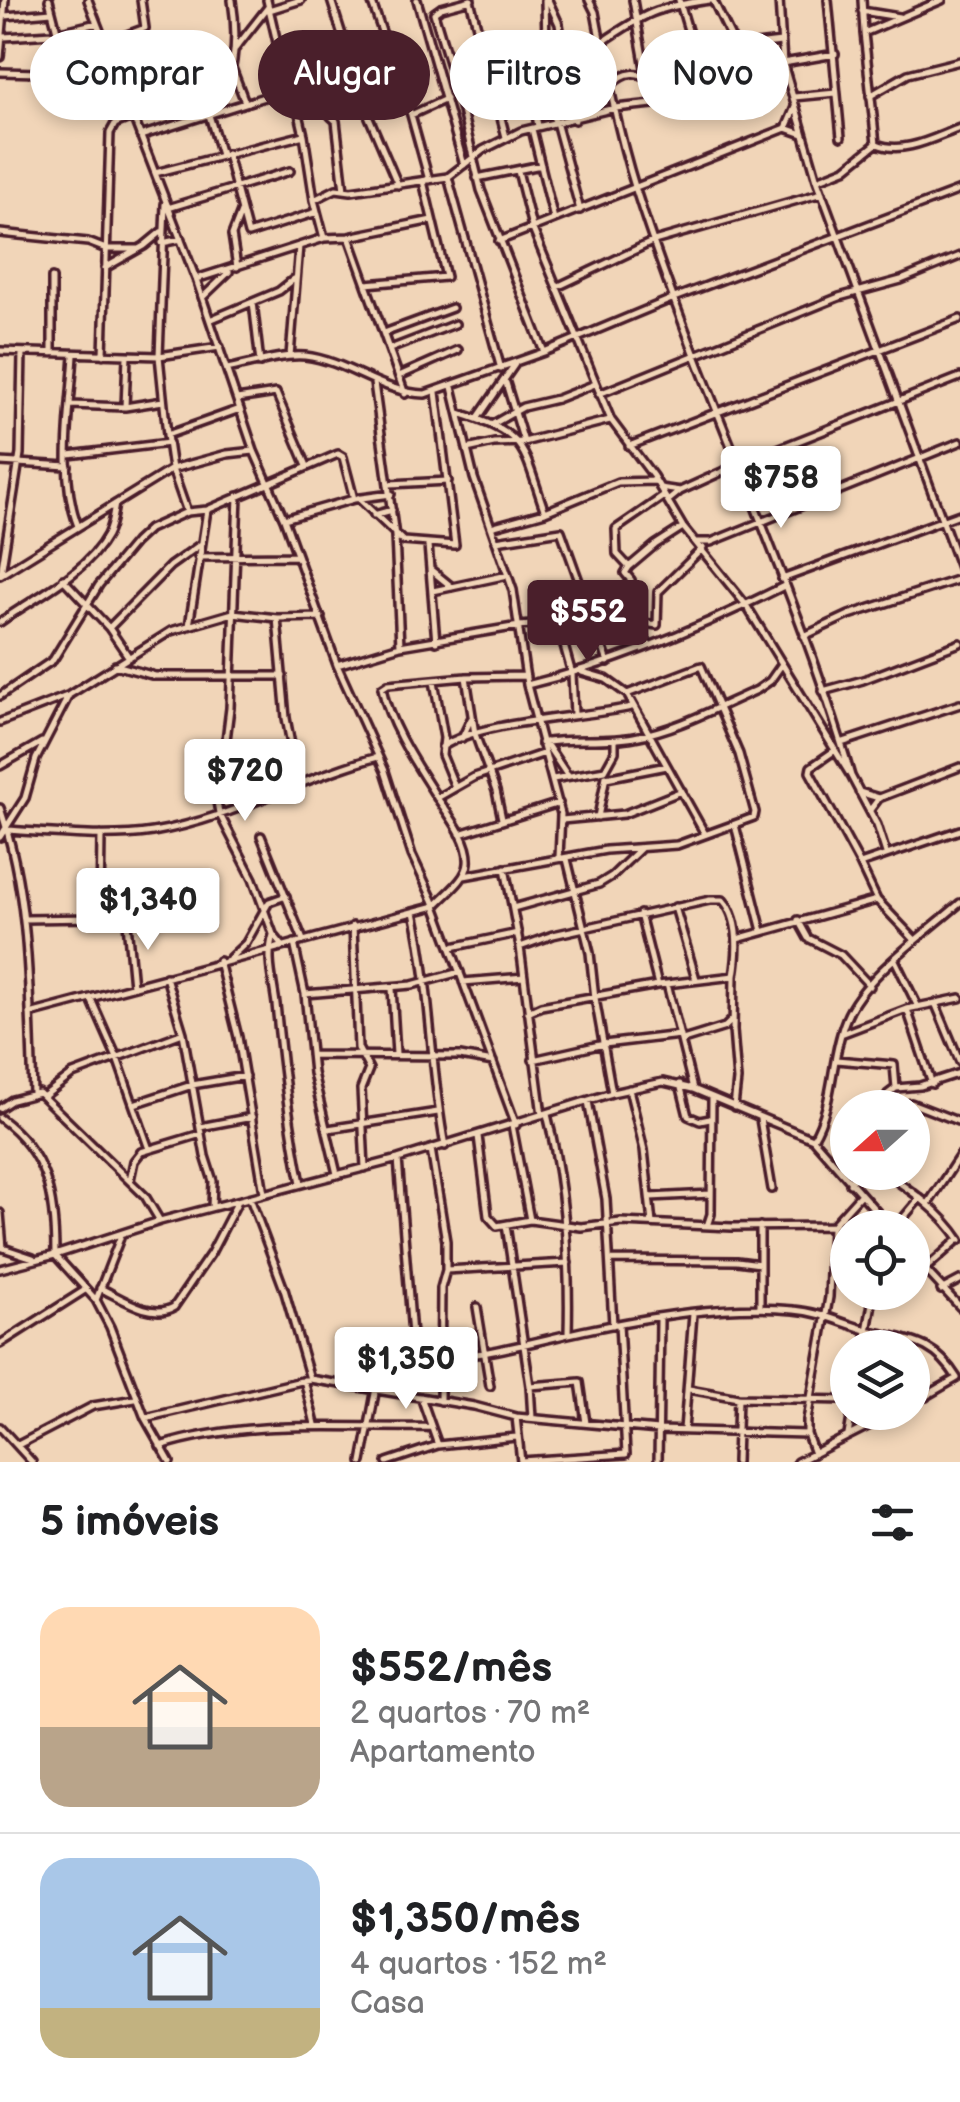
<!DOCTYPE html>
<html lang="pt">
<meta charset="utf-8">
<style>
:root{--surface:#fff;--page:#f6f6f6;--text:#202124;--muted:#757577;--line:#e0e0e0;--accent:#4a1f2b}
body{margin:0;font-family:"Balsamiq Sans",sans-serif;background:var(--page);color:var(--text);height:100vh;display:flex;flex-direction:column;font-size:38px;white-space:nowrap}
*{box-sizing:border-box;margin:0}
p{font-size:32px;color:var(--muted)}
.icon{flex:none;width:55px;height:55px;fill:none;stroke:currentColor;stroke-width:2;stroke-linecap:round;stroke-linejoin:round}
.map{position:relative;height:1462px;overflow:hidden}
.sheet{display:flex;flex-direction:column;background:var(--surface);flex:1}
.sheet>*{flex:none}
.guide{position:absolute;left:30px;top:30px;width:900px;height:90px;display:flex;gap:20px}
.needle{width:65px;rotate:249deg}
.buttons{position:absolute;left:830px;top:1090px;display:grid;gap:20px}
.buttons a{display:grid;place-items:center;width:100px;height:100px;border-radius:50%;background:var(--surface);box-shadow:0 5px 15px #0003;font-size:50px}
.price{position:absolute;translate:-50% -85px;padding:0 22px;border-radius:10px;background:#fff;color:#222;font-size:32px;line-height:65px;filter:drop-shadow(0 2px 5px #0008)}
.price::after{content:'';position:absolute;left:50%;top:60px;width:30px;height:22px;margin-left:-15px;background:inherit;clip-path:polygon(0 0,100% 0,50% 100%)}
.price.current{background:var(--accent);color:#fff}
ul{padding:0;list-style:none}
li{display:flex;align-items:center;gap:30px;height:250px;padding:0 40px}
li+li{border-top:2px solid var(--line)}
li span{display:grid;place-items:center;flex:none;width:280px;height:200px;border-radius:30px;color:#555}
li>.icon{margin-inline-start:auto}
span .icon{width:120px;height:120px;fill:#fffc;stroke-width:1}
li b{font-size:42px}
h2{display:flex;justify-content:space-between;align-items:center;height:120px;padding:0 40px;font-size:42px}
.pill{padding:0 35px;border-radius:45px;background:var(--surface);box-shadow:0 5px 15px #0003;font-size:35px;line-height:90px}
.pill.current{background:var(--accent);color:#fff}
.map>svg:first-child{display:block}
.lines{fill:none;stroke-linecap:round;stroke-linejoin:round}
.minor-casing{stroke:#4a1f2b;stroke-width:12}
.minor{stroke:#f1d5b8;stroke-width:5}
</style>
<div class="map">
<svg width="960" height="1462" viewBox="0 0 960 1462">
<rect width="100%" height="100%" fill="#f1d5b8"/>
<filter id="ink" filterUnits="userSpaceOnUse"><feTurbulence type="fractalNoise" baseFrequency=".01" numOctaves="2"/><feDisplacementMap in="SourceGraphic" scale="20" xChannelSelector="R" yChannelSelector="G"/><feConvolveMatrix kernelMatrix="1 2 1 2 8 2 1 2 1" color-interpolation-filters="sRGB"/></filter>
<g filter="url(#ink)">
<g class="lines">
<defs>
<path id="minor" d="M49,0L65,62
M88,0L196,279L254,451L284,519L337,665L385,771L412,855L433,900L516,1125
M267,0L288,89
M331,0L365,108L398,185
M371,0L411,115L429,180
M417,0L464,165
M470,0L506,137
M545,0L546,43L542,61L548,109L556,122L580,210
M548,0L559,24L575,120
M589,0L595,12C606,71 618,132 636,190C699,388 793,576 851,776
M633,0L646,74
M679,0L699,67
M713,0L738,52
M779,0L783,63L817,180
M828,0L841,137
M862,0L864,32
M942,0L864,33L876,144L845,169L817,180L960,568
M269,10L301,0
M862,11L899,17
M5,16L52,12
M4,37L52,34L97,23
M481,42L495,39L507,42L513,53L516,75
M105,43L145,28L141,0
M601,43C645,13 656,7 710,0
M235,49L268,7
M0,57L5,0
M232,68L245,102
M0,72L39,73L108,52
M528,73L538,126
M356,77L394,62
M316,78C316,97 323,110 336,121L344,190
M491,80L542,70
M611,85C626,70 638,71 654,81H661L756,45L781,42
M293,88L304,135L314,200
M870,96L908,74L960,61
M794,97L836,93
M411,115L446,99
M786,128L795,107
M532,129L554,219
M140,136L293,88L351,63
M877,144C904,155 935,137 960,128
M227,154L248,234L317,212
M221,155L209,115C236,88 238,37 232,0
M518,171L532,227L611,420L653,476L683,527L746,605L851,776L877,825L886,853
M155,173L304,135
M448,177L501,369
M477,178L541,165
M165,204L159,356L167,435
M168,208L290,171
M0,233L88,242L106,249H137
M349,237L405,394
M324,238L314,200L336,189L351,191L448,177L483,150L521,131L615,108L682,101L783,63L835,54
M499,241L786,128L803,134
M162,243L181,239
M237,267L232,235L241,212
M105,268L144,246L161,232
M196,279L324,238L349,237L432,220
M366,284L446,277L423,181
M557,287L654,241L822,193
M203,297L229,272
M253,302L260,363
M212,319L279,291L294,279
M384,333L452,308
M390,349L455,324
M0,351L159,356L220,347
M544,352L674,298L960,190
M52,353V278
M74,355C71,409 58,475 78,526
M103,355L110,133L115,124L132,117
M290,356L299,246
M227,369C252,364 281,354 305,356C348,361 381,393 425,394L544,352L481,190L456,86L434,13L441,8L471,0
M399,376L458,350
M374,383L395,536L400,646
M506,383L524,442
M452,387L474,478L513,590L527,685L561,814L559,857
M599,394L839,297L901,280L960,256
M237,399L276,393L307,466
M71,405L125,407L163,401
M125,407L127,356
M240,409L167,435L172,469L187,512L207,510L338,454L343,457L354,499
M459,413C529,435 522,447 545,512
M477,419L515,364
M493,424L523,407L557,399L595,384
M629,446L960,319
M467,449L494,443L524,442L610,420
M69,455L169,443
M0,462L68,466
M390,484L448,481
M660,488L680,491
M238,496L230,708L226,740L216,776V796L219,813L253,879L273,934L282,945
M358,498L403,541L455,545L436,392
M669,500L680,491L737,465L960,377
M374,515L392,510
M284,519L354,499L391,494
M491,527L545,512L618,482L655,481
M496,541L561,531L608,662
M697,542H711L960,442
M428,545L436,642
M198,557L297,556
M629,567L655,545L683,527
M431,570L452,587
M1,574L20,454L22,352
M0,575L172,469L227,454L254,451
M63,579L109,628L128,656
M782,579L960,514
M433,591L508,575
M619,598L629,605L648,645
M277,618L286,718L299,786
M0,622C35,597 86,574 107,535C112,526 113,514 115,504
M637,622L657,625L658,592L703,548
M558,624L572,674L574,714
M189,626L207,510
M109,628L170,566L201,544
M804,636L849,615L960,579
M115,665L155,676H283
M337,665L400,646L519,626L558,623L619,598L631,580L625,573L629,567L617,554L616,529L664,496
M582,672L606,679L627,694L705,834
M466,677L475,734L496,791L502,819
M434,681L444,738L442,755L455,787
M527,685C617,663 702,627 784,586
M823,691L863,680L960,643
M0,696L53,660L99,585L135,542L149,529L187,512
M0,722L67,696
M462,738L471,719
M545,742L567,775
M541,743C572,737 603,743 634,737C676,730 718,707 757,690L770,681L782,664
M841,743L960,704
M442,747C482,720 582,718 631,707
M834,751L811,767L810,772L860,864
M0,766L42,742
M606,778L667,766
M553,779L605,770L615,752V740
M859,792L879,798
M437,798L474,777L545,753
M0,808C31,898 29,999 33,1093
M870,810L879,798L960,767
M598,817L606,776
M562,820L624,814L682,791
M735,825L762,931
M7,830C55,833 106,839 153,832C232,819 302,777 378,757
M460,834L559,803
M261,836L303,940
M0,837L25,798L36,759L69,695L171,631L233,613L277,618L321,617
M567,859L590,953L595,998L612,1093
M505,868L520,947L542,1115
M464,876L606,850L677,845L754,817L755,812L739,754L701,666L627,694
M675,907L696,979
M513,908L599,884L612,876L641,848
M414,912C431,989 430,1068 445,1146
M640,914L658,985
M24,919L95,918L100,912L101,835
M798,920L808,938L841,955L870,986
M127,923L133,986
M353,926L358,1048L369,1069L361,1089L365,1168
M273,935C266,958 273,980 276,1004C282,1065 289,1124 301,1183
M737,939L877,900
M914,939L877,900L860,864L960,830
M294,943L305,994L313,1073L337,1174
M452,947L518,933
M520,947L553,935L710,900H723C740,919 738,952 734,976L658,985L541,1006L528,1012
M230,958L246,943L269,902L286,896
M895,960L918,1007
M219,961L238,1037L264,1193
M166,977L183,1033L205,1156L213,1181L212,1207
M463,982L524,977
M667,984L693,1089
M392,988L396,1054
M305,994L412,985L460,972
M91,999L117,1058L149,1149
M936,1005L960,1062
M907,1009L932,1084
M30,1014L435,906C446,894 467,879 468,863C470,839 446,812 434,793C415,763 389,724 382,688L388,684L466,677L526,676
M841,1034L907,1009L960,998
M683,1040L725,1027L733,1019
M311,1055L460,1056L493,1062
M533,1060L604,1044L680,1035
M836,1060L894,1065L896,1088
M680,1084L688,1116L700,1121L710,1119
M629,1089L644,1150L652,1223
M43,1097L73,1074L183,1033
M588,1101L606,1199L613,1325
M134,1104L192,1085L245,1076
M734,1107L737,1080L733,1030L734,976
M0,1108L12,1100L39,1093L145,1196L160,1221
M882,1108L888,1094L896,1088L920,1086L960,1073
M900,1108L911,1103L960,1122
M547,1114C565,1187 570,1259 568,1334
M0,1118C48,1153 55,1198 55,1255L160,1221L398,1159L612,1093L663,1082L693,1089L813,1139L891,1228
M760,1119L772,1189
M512,1125L530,1220
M200,1127L252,1117
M328,1129L438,1112
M478,1136L488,1216L497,1226L530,1220L581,1227L621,1222L732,1227L832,1226
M813,1139C835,1102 830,1058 846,1019C863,977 926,933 960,903
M431,1149L446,1241V1270L441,1288L440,1401
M398,1159L414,1360
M883,1172C912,1191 941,1211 960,1240
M130,1180L134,1161L141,1152L201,1134
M850,1184L857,1172
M650,1197L711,1194
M250,1198L284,1289L310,1379
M928,1204L960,1155
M0,1213L3,1248
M506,1225L530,1386L532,1418
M707,1226L711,1214L712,1097
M760,1226V1308
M895,1228L920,1198
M0,1247L33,1258
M912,1255L960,1307
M610,1260L737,1261L760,1264
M0,1269L55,1255L96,1300L110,1327L145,1418L170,1462
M446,1270L568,1263
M924,1270L959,1239
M100,1288C121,1298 152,1320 174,1307L211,1253L237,1203
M941,1290L960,1280
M96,1300L120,1238
M477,1307L490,1386
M0,1344L85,1290
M864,1348L874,1292
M387,1357C453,1366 518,1345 582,1331C648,1317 728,1303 794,1310C820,1312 842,1323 867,1330C908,1341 933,1339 957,1378
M304,1380L315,1424
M530,1386L580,1382L586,1423
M912,1386L926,1397
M380,1389L390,1337
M689,1389L738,1398L848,1400
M421,1397L438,1445
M912,1404L957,1378
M516,1417L658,1430L807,1434
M145,1418L310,1379L474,1406L516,1417L521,1462
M0,1427L32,1462
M684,1430L693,1314
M848,1435L852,1412
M18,1445L93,1406L135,1399
M160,1446C250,1418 339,1429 431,1427
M814,1454L807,1434V1420L829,1297L832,1226L860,1195
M521,1461L626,1454L619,1324
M362,1462L376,1388
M387,1462L438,1445L516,1437
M658,1462L660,1320
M736,1462L738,1398
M797,1462L896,1412"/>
</defs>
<use href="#minor" class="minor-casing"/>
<use href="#minor" class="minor"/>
</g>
</g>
</svg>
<div class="buttons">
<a><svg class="needle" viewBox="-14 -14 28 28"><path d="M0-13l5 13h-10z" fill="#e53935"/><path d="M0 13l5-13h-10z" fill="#757577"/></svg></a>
<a><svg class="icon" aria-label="locate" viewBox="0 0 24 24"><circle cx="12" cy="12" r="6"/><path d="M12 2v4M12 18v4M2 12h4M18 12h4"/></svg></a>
<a><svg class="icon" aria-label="layers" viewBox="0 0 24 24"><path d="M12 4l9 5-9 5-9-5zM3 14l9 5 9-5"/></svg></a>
</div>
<b class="price" style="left:781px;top:531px">$758</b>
<b class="price current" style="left:588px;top:665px">$552</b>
<b class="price" style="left:245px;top:824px">$720</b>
<b class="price" style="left:148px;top:953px">$1,340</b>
<b class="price" style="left:406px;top:1412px">$1,350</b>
<div class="guide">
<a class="pill">Comprar</a>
<a class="pill current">Alugar</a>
<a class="pill">Filtros</a>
<a class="pill">Novo</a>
</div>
</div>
<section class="sheet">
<h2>5 imóveis<svg class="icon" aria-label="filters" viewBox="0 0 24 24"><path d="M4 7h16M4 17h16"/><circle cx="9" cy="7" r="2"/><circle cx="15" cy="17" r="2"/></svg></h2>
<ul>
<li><span style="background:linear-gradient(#ffd9b3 60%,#b9a48a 0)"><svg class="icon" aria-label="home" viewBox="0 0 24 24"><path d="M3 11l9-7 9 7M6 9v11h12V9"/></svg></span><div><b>$552/mês</b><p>2 quartos · 70 m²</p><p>Apartamento</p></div></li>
<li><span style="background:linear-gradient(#a9c7e8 75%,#c2b280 0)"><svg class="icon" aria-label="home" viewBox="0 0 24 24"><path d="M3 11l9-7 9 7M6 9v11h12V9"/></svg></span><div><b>$1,350/mês</b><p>4 quartos · 152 m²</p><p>Casa</p></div></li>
</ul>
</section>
